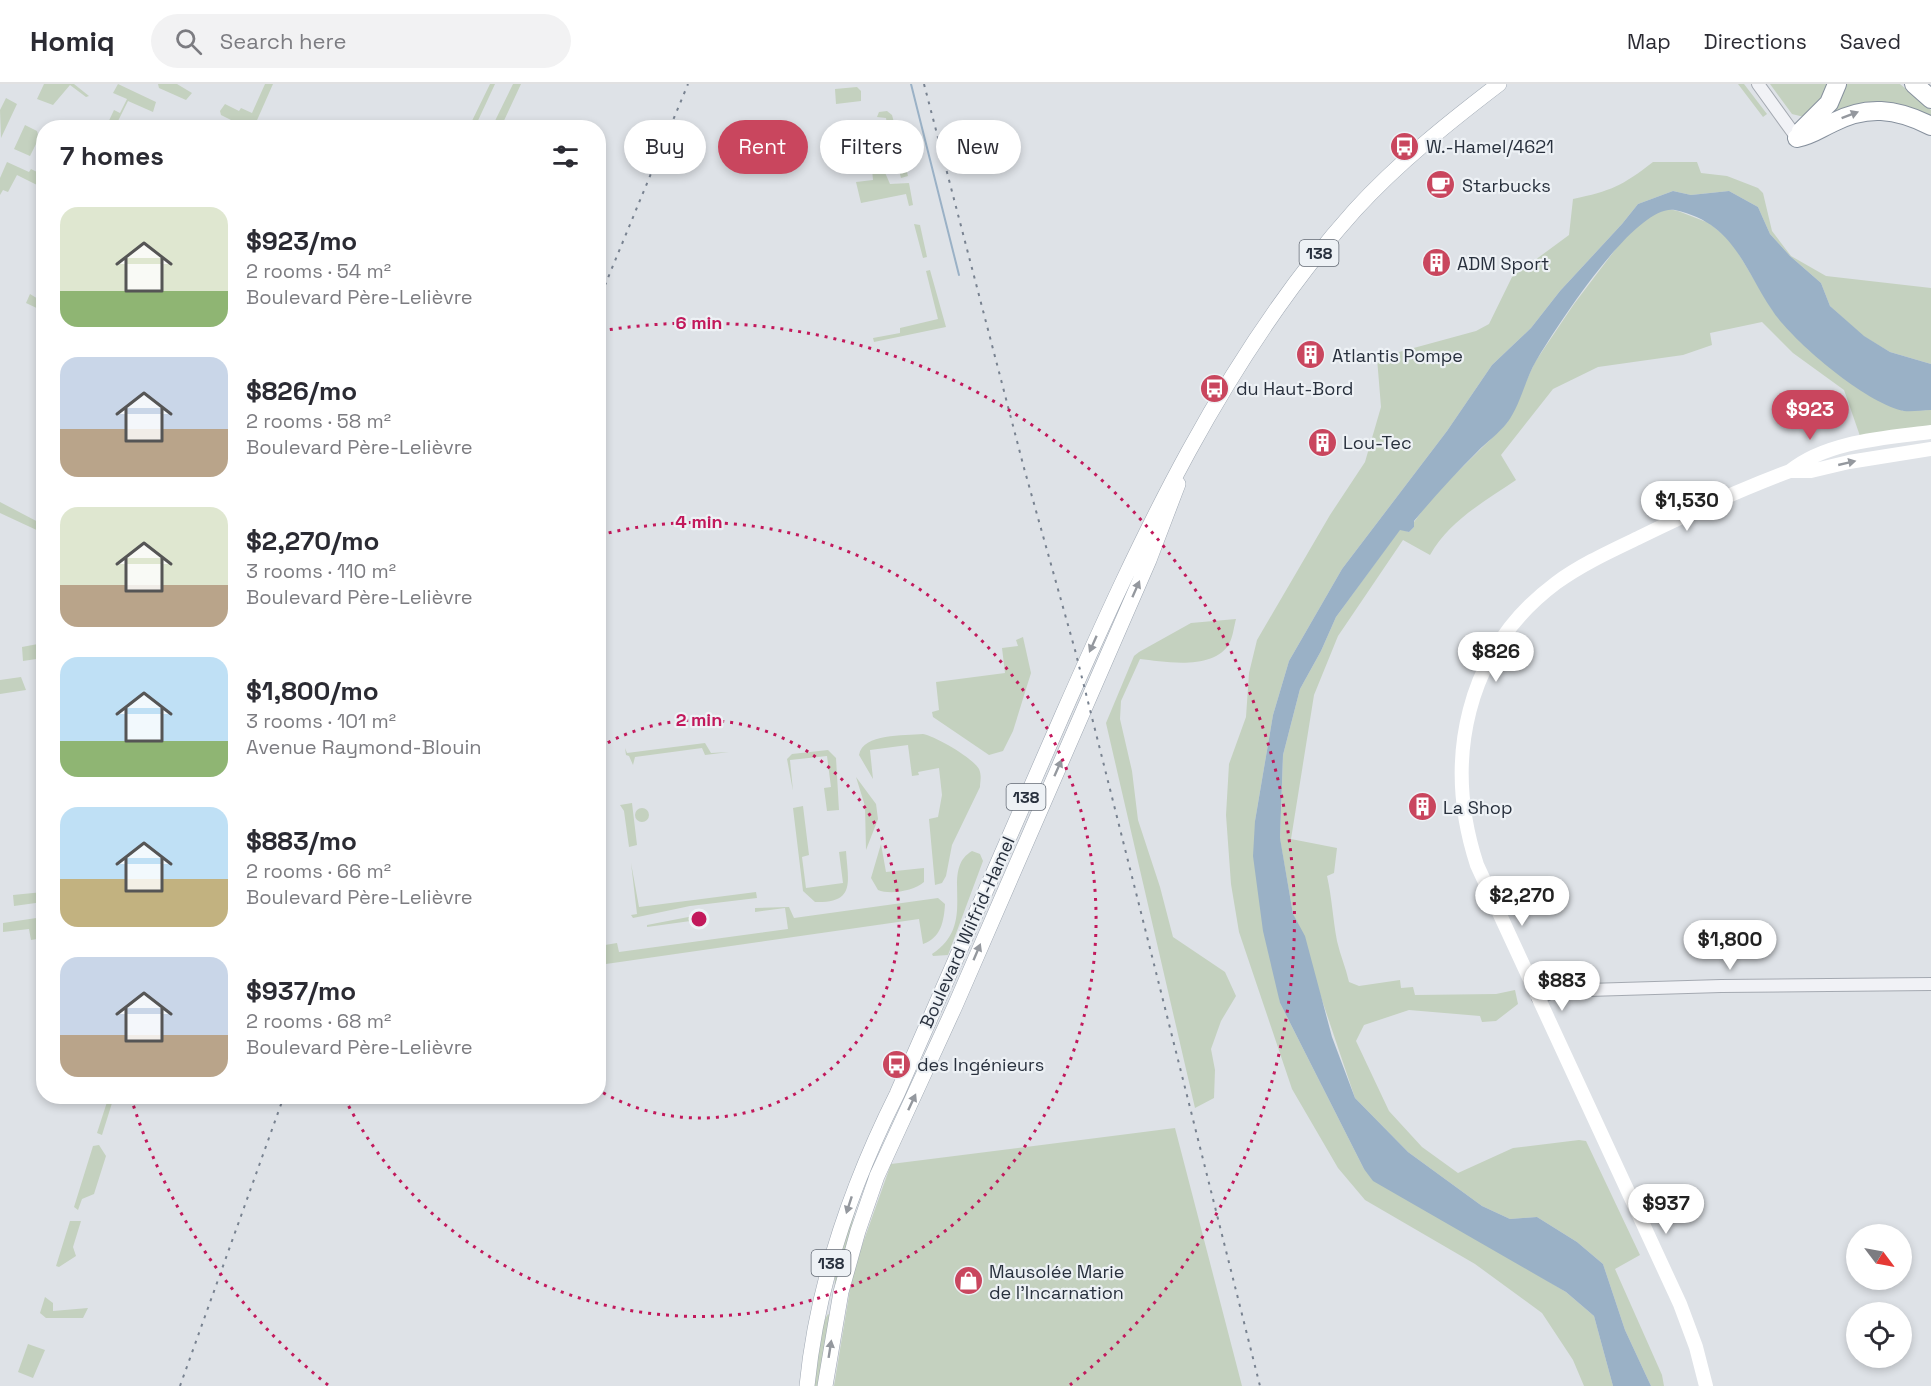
<!DOCTYPE html>
<meta charset="utf-8">
<style>
:root{--surface:#fff;--page:#f2f2f3;--text:#2b2b33;--muted:#7c7c81;--line:#e1e1e2;--accent:#c9465e}
body{margin:0;font-family:"Space Grotesk",sans-serif;background:var(--page);color:var(--text);height:100vh;display:flex;flex-direction:column;font-size:22px;white-space:nowrap}
*{box-sizing:border-box;margin:0}
p{font-size:20px;color:var(--muted)}
.icon{flex:none;width:33px;height:33px;fill:none;stroke:currentColor;stroke-width:2;stroke-linecap:round;stroke-linejoin:round}
.map{position:relative;flex:1;overflow:hidden}
.details{position:absolute;left:36px;top:36px;width:570px;height:984px;display:flex;flex-direction:column;background:var(--surface);border-radius:24px;box-shadow:0 3px 9px #0003}
.details>*{flex:none}
.guide{position:absolute;left:624px;top:36px;width:570px;height:54px;display:flex;gap:12px}
.needle{width:39px;rotate:122deg}
.controls{position:absolute;left:1846px;top:1140px;display:grid;gap:12px}
.controls a{display:grid;place-items:center;width:66px;height:66px;border-radius:50%;background:var(--surface);box-shadow:0 3px 9px #0003;font-size:30px}
.price{position:absolute;translate:-50% -51px;padding:0 14px;border-radius:21px;background:#fff;color:#222;font-size:20px;line-height:39px;filter:drop-shadow(0 2px 3px #0008)}
.price::after{content:'';position:absolute;left:50%;top:36px;width:18px;height:14px;margin-left:-9px;background:inherit;clip-path:polygon(0 0,100% 0,50% 100%)}
.price.current{background:var(--accent);color:#fff}
ul{padding:0;list-style:none}
li{display:flex;align-items:center;gap:18px;height:150px;padding:0 24px}
li span{display:grid;place-items:center;flex:none;width:168px;height:120px;border-radius:18px;color:#555}
li>.icon{margin-inline-start:auto}
span .icon{width:72px;height:72px;fill:#fffc;stroke-width:1}
li b{font-size:26px}
h2{display:flex;justify-content:space-between;align-items:center;height:72px;padding:0 24px;font-size:26px}
.chip{padding:0 21px;border-radius:27px;background:var(--surface);box-shadow:0 3px 9px #0003;font-size:21px;line-height:54px}
.chip.current{background:var(--accent);color:#fff}
header{display:flex;align-items:center;gap:36px;box-sizing:border-box;height:84px;padding:0 30px;background:var(--surface);border-bottom:2px solid var(--line)}
header strong{font-size:28px}
nav{display:flex;gap:33px;margin-inline-start:auto;font-size:21px}
.search{width:420px;height:54px;background:var(--page);display:flex;align-items:center;gap:15px;box-sizing:border-box;padding:0 21px;border-radius:33px;color:var(--muted);font-size:22px}
.map>svg:first-child{display:block}
.green{fill:#c4d1bf}
.water{fill:#9ab1c6}
.lines{fill:none;stroke-linecap:round;stroke-linejoin:round}
.stream{stroke:#9ab1c6;stroke-width:2}
.tertiary-casing{stroke:#a4a9b1;stroke-width:14}
.primary-casing{stroke:#9ea7b2;stroke-width:16}
.motorway-casing{stroke:#86909d;stroke-width:20}
.tertiary{stroke:#f1f2f6;stroke-width:12}
.secondary{stroke:#fff;stroke-width:14}
.primary{stroke:#fff;stroke-width:15}
.motorway{stroke:#fff;stroke-width:18}
.rail{stroke:#788290;stroke-width:2;stroke-dasharray:3 6;stroke-linecap:butt}
.oneway{fill:#94989e}
.ring{fill:none;stroke:#c2185b;stroke-width:3;stroke-dasharray:3 6}
.labels{text-anchor:middle;dominant-baseline:central;stroke-width:4.5;stroke-linejoin:round;paint-order:stroke}
.shield{fill:#edf1f5;stroke:#636a74;stroke-width:1.5}
.shield-label{font-size:16px;font-weight:bold;fill:#28303d}
.poi-label{font-size:18px;fill:#28303d;stroke:#edf1f5;text-anchor:start}
.street-label{font-size:18px;fill:#28303d;stroke:#edf1f5}
.centre{fill:#c2185b;stroke:#edf1f5;stroke-width:3}
.ring-label{font-size:18px;text-anchor:middle;font-weight:bold;fill:#c2185b;stroke:#edf1f5;stroke-width:4.5;stroke-linejoin:round;paint-order:stroke}
</style>
<header>
<strong>Homiq</strong>
<div class="search"><svg class="icon" aria-label="search" viewBox="0 0 24 24"><circle cx="10" cy="10" r="6"/><path d="M15 15l6 6"/></svg>Search here</div>
<nav><a>Map</a><a>Directions</a><a>Saved</a></nav>
</header>
<div class="map">
<svg width="1931" height="1302" viewBox="0 0 1931 1302">
<rect width="100%" height="100%" fill="#dee2e7"/>
<path class="green" d="M44,0H74L89,12L86,13L70,1L53,21L37,15Z
M118,0L156,18L153,28L128,17L115,43H106L114,26L120,29L127,15L113,9Z
M158,0H177L192,9L186,16L159,4Z
M265,0H273L254,43H245L221,31L220,27L225,20L239,27L241,24L252,29Z
M490,0H495L475,43H469Z
M513,0H521L501,43H492Z
M1738,0H1744L1767,30L1763,33Z
M1770,0H1831L1830,5L1804,33L1792,30Z
M1841,0H1900L1931,26V37L1918,30L1828,35Z
M857,3L861,7V17L836,20L835,5Z
M6,14L17,20L1,54L0,26Z
M887,27L892,31L908,92L901,94L899,86L894,87L886,34L877,33L879,28Z
M25,41L37,47L39,54L30,72L14,65Z
M7,78L29,88L31,85L43,91V104L17,91L8,108L3,106L0,111V94Z
M1653,78H1697L1701,89L1727,92L1758,104L1763,109L1772,147L1791,172L1826,192L1931,204V280L1890,268L1863,252L1830,222L1821,199L1790,172L1770,150L1758,123L1729,107L1691,111L1673,107L1638,120L1622,140L1560,207L1531,244L1492,281L1447,347L1342,485L1289,577L1273,631L1255,737L1280,919L1364,1085L1566,1208L1594,1232L1613,1302H1584L1573,1276L1542,1229L1475,1180L1365,1116L1338,1084L1292,1005L1239,848L1231,800L1226,731L1229,680L1246,633L1249,589L1257,556L1330,431L1365,378L1381,323L1377,274L1476,247L1489,240L1512,193L1569,151L1573,115C1611,107 1622,102 1653,78Z
M883,84L890,100L909,99L913,121L909,122L906,110L861,119L856,98L873,96L872,85Z
M1664,124L1678,127L1709,139L1731,157L1773,227L1903,327L1931,326V344L1860,352L1844,306L1793,269L1762,238L1710,249L1712,261L1683,271L1598,283L1553,305L1501,371L1516,396C1484,418 1450,436 1430,471L1403,456L1338,552L1314,611L1291,755L1337,764L1334,789L1327,792C1332,814 1333,836 1337,857C1340,871 1346,884 1349,898L1359,902L1400,896L1401,904L1413,903L1415,911L1496,910L1515,906L1518,920L1496,937L1482,938L1480,932L1409,926L1364,941L1356,957L1389,1027L1422,1063L1458,1089L1513,1064L1579,1056L1586,1057L1640,1171L1615,1185L1662,1291L1664,1302H1651L1625,1246L1603,1180L1577,1158L1537,1133L1510,1135L1482,1122L1408,1068L1355,1014L1293,830L1280,755L1283,671L1300,605L1321,567L1336,533L1400,445L1409,448L1414,443V438L1433,412L1507,339L1535,278L1574,220L1624,154L1647,134Z
M914,140L920,141L927,173L923,174Z
M930,186L946,243L874,258L873,254L900,249V244L938,235L926,187Z
M30,210L43,218V227L26,219Z
M0,418L42,440L43,449L0,429Z
M1236,535C1234,542 1233,552 1230,558C1216,587 1165,578 1140,575L1121,617L1120,635L1132,687L1138,736L1160,803L1173,853L1225,888L1236,912L1221,937L1211,965L1215,986L1214,1014L1195,1024L1106,639L1134,572L1139,568L1191,539Z
M1023,553L1031,589L1013,647L1003,667L989,671L933,633L932,628L939,626L936,598L1005,589L1002,564L1018,562L1016,556Z
M43,559V574L23,577L22,563Z
M21,593L26,606L0,610V596Z
M923,650C935,652 973,674 979,685C982,692 980,698 980,703L952,761L946,792L942,799L935,801L929,735L938,733L942,711L939,684L918,688L919,691L912,692L908,661L870,666L873,695L859,671C863,649 904,652 923,650Z
M705,659L711,669L729,668L705,671L702,664L635,673L633,681L629,672L626,671L625,664L627,669Z
M828,666L836,674L839,726L827,727L824,704L831,703L827,672L790,676L793,707L787,675L792,670Z
M856,693L876,720L878,735L866,766L865,722Z
M632,719L637,761L629,763L624,727L620,721Z
M803,722L809,771L802,773L806,804L843,799L839,768L846,767C848,798 856,819 815,818L803,807L793,724Z
M635 731a7 7 0 1 1 14 0a7 7 0 1 1-14 0Z
M881,760L886,788L924,784V798C914,807 890,811 878,806L871,794Z
M972,767L980,770L983,777L948,871L933,872L932,870C980,839 938,787 972,767Z
M631,779L639,823L756,808L757,814L690,822L633,834L631,831L637,830Z
M43,808V818L14,822L13,811Z
M938,814L945,820C944,837 941,854 923,860L919,835L599,881V862L617,859L619,868L788,845L785,824L755,828V824L789,823L794,834Z
M704,830L705,835L647,843V841Z
M43,833V854L31,856L29,845L3,848V839Z
M107,1018L112,1019L102,1051L97,1049Z
M1175,1044L1242,1302H834L853,1187L891,1080Z
M99,1061L106,1072L94,1110L82,1115L78,1126L74,1123L93,1062Z
M871,1083L855,1127L843,1182L835,1203C832,1172 859,1113 871,1083Z
M70,1137H81L73,1163L76,1172L59,1183L56,1182Z
M45,1213L53,1219V1227L88,1224L83,1234H46L40,1229Z
M828,1230L831,1232L820,1302H813L824,1237Z
M28,1260L45,1266L33,1294L18,1288Z"/>
<path class="water" d="M1673,107L1691,111L1729,107L1758,123L1770,150L1790,172L1821,199L1830,222L1864,252L1890,268L1931,280V326C1923,326 1912,328 1904,327C1867,320 1792,257 1772,226C1743,183 1734,139 1675,126C1636,118 1555,245 1536,277C1525,296 1520,322 1507,339C1499,349 1487,358 1478,367C1455,390 1434,413 1414,437V443L1409,448L1400,446L1336,533L1321,567L1300,605L1283,671L1280,754L1293,830L1305,852L1332,953L1355,1014L1408,1068L1482,1122L1510,1135L1537,1133L1577,1158L1603,1180L1625,1246L1651,1302H1613L1594,1232L1566,1208L1373,1097L1364,1085L1280,919L1263,847L1253,772L1255,737L1273,631L1289,577L1342,485L1447,347L1492,281L1531,244L1560,207L1622,140L1638,120Z"/>
<g class="lines">
<path class="stream" d="M911,0L959,191"/>
<defs>
<path id="tertiary" d="M1758,0L1797,54
M1538,914L1555,907L1721,902L1931,900"/>
<path id="primary" d="M807,1302C817,1200 851,1102 897,1010C951,884 1006,758 1062,632C1140,455 1224,272 1355,126C1398,79 1448,39 1499,0
M825,1302L841,1208L858,1147L877,1092L955,922L1149,476L1178,400"/>
<path id="motorway" d="M1914,0L1931,15
M1801,47L1829,19L1837,0
M1797,54C1812,51 1819,45 1832,39C1866,21 1896,24 1931,42"/>
</defs>
<use href="#tertiary" class="tertiary-casing"/>
<use href="#primary" class="primary-casing"/>
<use href="#motorway" class="motorway-casing"/>
<use href="#tertiary" class="tertiary"/>
<path class="secondary" d="M1790,387H1811L1849,378L1931,365
M1706,1302L1696,1263L1680,1220L1477,781C1443,677 1465,567 1556,499C1582,480 1611,467 1640,453C1689,429 1739,406 1790,387C1827,357 1885,354 1931,348"/>
<use href="#primary" class="primary"/>
<use href="#motorway" class="motorway"/>
<path class="rail" d="M924,0L1024,384L1075,566L1260,1302
M598,218L688,0
M180,1302L284,1012"/>
</g>
<defs><path id="oneway-solid" d="M-6-.8H1V-3.2L6.5 0L1 3.2V.8H-6Z" transform="scale(1.5)"/></defs>
<g class="oneway">
<use href="#oneway-solid" transform="translate(1850 31) rotate(-21)"/>
<use href="#oneway-solid" transform="translate(1847 379) rotate(-13)"/>
<use href="#oneway-solid" transform="translate(1136 505) rotate(-66)"/>
<use href="#oneway-solid" transform="translate(1093 560) rotate(114)"/>
<use href="#oneway-solid" transform="translate(1058 684) rotate(-66)"/>
<use href="#oneway-solid" transform="translate(977 868) rotate(-67)"/>
<use href="#oneway-solid" transform="translate(912 1018) rotate(-65)"/>
<use href="#oneway-solid" transform="translate(849 1121) rotate(108)"/>
<use href="#oneway-solid" transform="translate(830 1265) rotate(-81)"/>
</g>
<g class="ring">
<path d="M600 663A199 199 0 1 1 600 1007"/>
<path d="M600 451A397 397 0 1 1 345 1015"/>
<path d="M328 1301A596 596 0 0 1 131 1014M601 247A596 596 0 0 1 1070 1301"/>
</g>
<defs>
<symbol id="bus-disc" viewBox="-11 -11 22 22"><circle r="9.5" fill="#c9465e" stroke="#edf1f5"/><path d="M-5-6H5V4H4V6H2V4H-2V6H-4V4H-5ZM-3.5-4V0h7V-4ZM-3.5 1.2v1.5H-2V1.2ZM2 1.2v1.5H3.5V1.2Z" fill="#fff"/></symbol>
<symbol id="cafe-disc" viewBox="-11 -11 22 22"><circle r="9.5" fill="#c9465e" stroke="#edf1f5"/><path d="M-5.5-4.5H6V0H3Q3 3.5 0 3.5H-2.5Q-5.5 3.5-5.5 0ZM3-3.2v2h1.7v-2ZM-6 4.5H4V6H-6Z" fill="#fff"/></symbol>
<symbol id="building-disc" viewBox="-11 -11 22 22"><circle r="9.5" fill="#c9465e" stroke="#edf1f5"/><path d="M-4-6H4V6H1V3H-1V6H-4ZM-2.5-4.3h1.7v1.8h-1.7ZM.8-4.3h1.7v1.8H.8ZM-2.5-1h1.7V.8h-1.7ZM.8-1h1.7V.8H.8Z" fill="#fff"/></symbol>
<symbol id="shop-disc" viewBox="-11 -11 22 22"><circle r="9.5" fill="#c9465e" stroke="#edf1f5"/><path d="M-5-2.5h2.3a2.7 3.5 0 0 1 5.4 0H5L5.5 6h-11ZM-1.5-2.5h3a1.5 2.3 0 0 0-3 0Z" fill="#fff"/></symbol>
</defs>
<g fill-rule="evenodd">
<use href="#bus-disc" x="1388" y="46" width="33" height="33"/>
<use href="#cafe-disc" x="1424" y="84" width="33" height="33"/>
<use href="#building-disc" x="1420" y="162" width="33" height="33"/>
<use href="#building-disc" x="1294" y="254" width="33" height="33"/>
<use href="#bus-disc" x="1198" y="288" width="33" height="33"/>
<use href="#building-disc" x="1306" y="342" width="33" height="33"/>
<use href="#building-disc" x="1406" y="706" width="33" height="33"/>
<use href="#bus-disc" x="880" y="964" width="33" height="33"/>
<use href="#shop-disc" x="952" y="1180" width="33" height="33"/>
</g>
<g class="labels">
<g class="shield">
<rect x="1299.5" y="156" width="39" height="26" rx="4.5"/>
<rect x="1006.5" y="700" width="39" height="26" rx="4.5"/>
<rect x="811.5" y="1166" width="39" height="26" rx="4.5"/>
</g>
<g class="shield-label">
<text x="1319" y="169">138</text>
<text x="1026" y="713">138</text>
<text x="831" y="1179">138</text>
</g>
<g class="poi-label">
<text x="1426" y="62">W.-Hamel/4621</text>
<text x="1462" y="101">Starbucks</text>
<text x="1457" y="179">ADM Sport</text>
<text x="1332" y="271">Atlantis Pompe</text>
<text x="1236" y="304">du Haut-Bord</text>
<text x="1343" y="358">Lou-Tec</text>
<text x="1443" y="723">La Shop</text>
<text x="917" y="980">des Ingénieurs</text>
<text x="989" y="1187">Mausolée Marie<tspan x="989" dy="21">de l'Incarnation</tspan></text>
</g>
<g class="street-label">
<text transform="translate(967 848) rotate(-66)">Boulevard Wilfrid-Hamel</text>
</g>
</g>
<circle cx="699" cy="835" r="9" class="centre"/>
<g class="ring-label">
<text x="699" y="245">6 min</text>
<text x="699" y="444">4 min</text>
<text x="699" y="642">2 min</text>
</g>
</svg>
<div class="controls">
<a><svg class="needle" viewBox="-14 -14 28 28"><path d="M0-13l5 13h-10z" fill="#e53935"/><path d="M0 13l5-13h-10z" fill="#7c7c81"/></svg></a>
<a><svg class="icon" aria-label="locate" viewBox="0 0 24 24"><circle cx="12" cy="12" r="6"/><path d="M12 2v4M12 18v4M2 12h4M18 12h4"/></svg></a>
</div>
<b class="price current" style="left:1810px;top:357px">$923</b>
<b class="price" style="left:1687px;top:448px">$1,530</b>
<b class="price" style="left:1496px;top:599px">$826</b>
<b class="price" style="left:1522px;top:843px">$2,270</b>
<b class="price" style="left:1730px;top:887px">$1,800</b>
<b class="price" style="left:1562px;top:928px">$883</b>
<b class="price" style="left:1666px;top:1151px">$937</b>
<div class="guide">
<a class="chip">Buy</a>
<a class="chip current">Rent</a>
<a class="chip">Filters</a>
<a class="chip">New</a>
</div>
<section class="details">
<h2>7 homes<svg class="icon" aria-label="filters" viewBox="0 0 24 24"><path d="M4 7h16M4 17h16"/><circle cx="9" cy="7" r="2"/><circle cx="15" cy="17" r="2"/></svg></h2>
<ul>
<li><span style="background:linear-gradient(#dfe7d0 70%,#8fb573 0)"><svg class="icon" aria-label="home" viewBox="0 0 24 24"><path d="M3 11l9-7 9 7M6 9v11h12V9"/></svg></span><div><b>$923/mo</b><p>2 rooms · 54 m²</p><p>Boulevard Père-Lelièvre</p></div></li>
<li><span style="background:linear-gradient(#c9d6e8 60%,#b9a48a 0)"><svg class="icon" aria-label="home" viewBox="0 0 24 24"><path d="M3 11l9-7 9 7M6 9v11h12V9"/></svg></span><div><b>$826/mo</b><p>2 rooms · 58 m²</p><p>Boulevard Père-Lelièvre</p></div></li>
<li><span style="background:linear-gradient(#dfe7d0 65%,#b9a48a 0)"><svg class="icon" aria-label="home" viewBox="0 0 24 24"><path d="M3 11l9-7 9 7M6 9v11h12V9"/></svg></span><div><b>$2,270/mo</b><p>3 rooms · 110 m²</p><p>Boulevard Père-Lelièvre</p></div></li>
<li><span style="background:linear-gradient(#bfe0f5 70%,#8fb573 0)"><svg class="icon" aria-label="home" viewBox="0 0 24 24"><path d="M3 11l9-7 9 7M6 9v11h12V9"/></svg></span><div><b>$1,800/mo</b><p>3 rooms · 101 m²</p><p>Avenue Raymond-Blouin</p></div></li>
<li><span style="background:linear-gradient(#bfe0f5 60%,#c2b280 0)"><svg class="icon" aria-label="home" viewBox="0 0 24 24"><path d="M3 11l9-7 9 7M6 9v11h12V9"/></svg></span><div><b>$883/mo</b><p>2 rooms · 66 m²</p><p>Boulevard Père-Lelièvre</p></div></li>
<li><span style="background:linear-gradient(#c9d6e8 65%,#b9a48a 0)"><svg class="icon" aria-label="home" viewBox="0 0 24 24"><path d="M3 11l9-7 9 7M6 9v11h12V9"/></svg></span><div><b>$937/mo</b><p>2 rooms · 68 m²</p><p>Boulevard Père-Lelièvre</p></div></li>
</ul>
</section>
</div>
